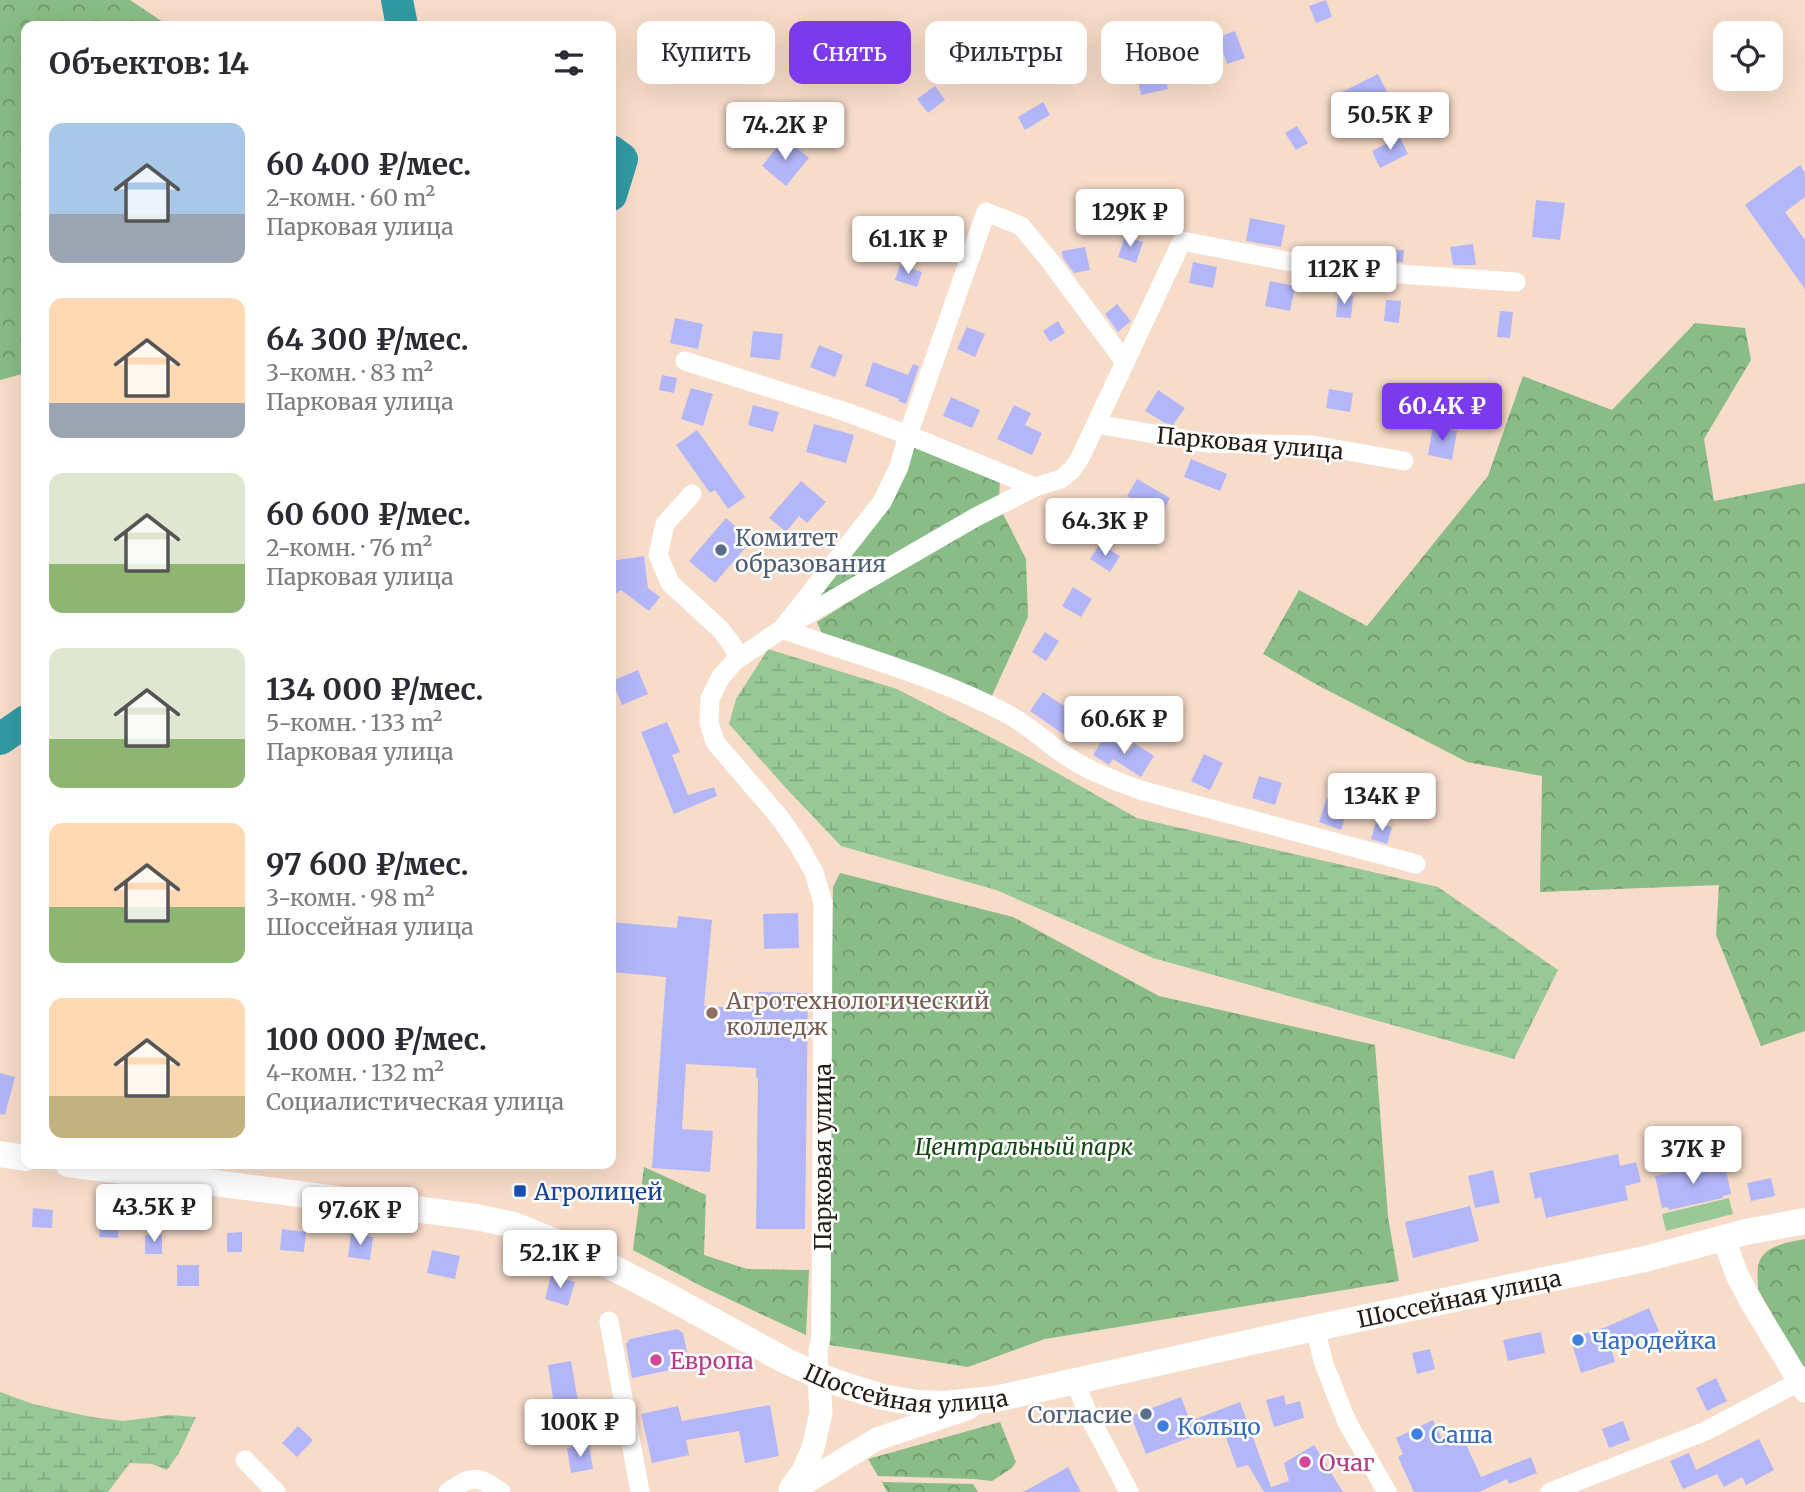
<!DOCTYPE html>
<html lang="ru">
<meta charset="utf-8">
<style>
:root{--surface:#fff;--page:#f2f2f3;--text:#2b2b33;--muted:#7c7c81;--accent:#7c3aed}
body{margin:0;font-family:Merriweather,serif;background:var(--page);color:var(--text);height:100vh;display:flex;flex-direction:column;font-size:26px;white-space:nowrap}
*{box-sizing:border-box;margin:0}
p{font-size:23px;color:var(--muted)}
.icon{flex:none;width:38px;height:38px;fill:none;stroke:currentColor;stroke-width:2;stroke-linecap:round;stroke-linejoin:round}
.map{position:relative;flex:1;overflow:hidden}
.details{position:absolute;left:21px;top:21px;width:595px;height:1148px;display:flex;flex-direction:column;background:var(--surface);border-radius:14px;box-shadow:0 7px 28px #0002}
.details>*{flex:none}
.hud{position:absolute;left:637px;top:21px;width:665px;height:63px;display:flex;gap:14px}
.fabs{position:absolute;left:1713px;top:21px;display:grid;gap:14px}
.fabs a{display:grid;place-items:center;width:70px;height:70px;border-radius:14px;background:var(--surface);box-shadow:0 7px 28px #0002;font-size:35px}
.price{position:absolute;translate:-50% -60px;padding:0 16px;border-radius:7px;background:#fff;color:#222;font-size:23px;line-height:46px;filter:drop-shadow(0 2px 4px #0008)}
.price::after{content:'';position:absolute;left:50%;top:42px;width:21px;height:16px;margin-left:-10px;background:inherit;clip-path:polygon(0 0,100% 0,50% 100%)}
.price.active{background:var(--accent);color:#fff}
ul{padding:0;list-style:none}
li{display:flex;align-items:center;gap:21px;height:175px;padding:0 28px}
li span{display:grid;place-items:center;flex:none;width:196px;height:140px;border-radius:14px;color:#555}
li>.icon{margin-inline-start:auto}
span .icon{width:84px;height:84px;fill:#fffc;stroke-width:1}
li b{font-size:30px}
h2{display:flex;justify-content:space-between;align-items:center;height:84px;padding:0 28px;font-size:30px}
.tag{padding:0 24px;border-radius:14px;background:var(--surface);box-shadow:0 7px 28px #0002;font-size:24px;line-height:63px}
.tag.active{background:var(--accent);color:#fff}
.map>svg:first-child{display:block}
.green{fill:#98c896}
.forest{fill:url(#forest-crowns)}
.wetland{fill:url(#wetland-marsh)}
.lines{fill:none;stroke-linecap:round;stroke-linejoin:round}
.river{stroke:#319aa4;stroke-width:32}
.building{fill:#b3b7f9}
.minor{stroke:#fff;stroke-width:19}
.tertiary{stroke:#fff;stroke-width:23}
.secondary{stroke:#fff;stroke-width:26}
.service-dot{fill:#5c6f8a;stroke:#fff;stroke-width:2.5}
.education-dot{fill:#8d6e63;stroke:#fff;stroke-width:2.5}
.transit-dot{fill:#1a4fb4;stroke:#fff;stroke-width:2.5}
.shop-dot{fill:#3f7fe0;stroke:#fff;stroke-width:2.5}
.hotel-dot{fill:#d1479c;stroke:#fff;stroke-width:2.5}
.labels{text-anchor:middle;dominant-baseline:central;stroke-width:5;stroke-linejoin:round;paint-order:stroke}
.street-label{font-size:23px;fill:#271d17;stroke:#fff}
.service-label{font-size:23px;fill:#4e5e75;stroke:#fff;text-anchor:start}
.education-label{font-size:23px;fill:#785e54;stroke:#fff;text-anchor:start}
.park-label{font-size:23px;font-style:italic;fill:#124713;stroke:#fff}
.transit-label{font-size:23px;fill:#164399;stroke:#fff;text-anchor:start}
.shop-label{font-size:23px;fill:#366cbe;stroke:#fff;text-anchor:start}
.hotel-label{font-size:23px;fill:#b23c85;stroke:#fff;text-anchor:start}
</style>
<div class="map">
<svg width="1805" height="1492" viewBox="0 0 1805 1492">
<defs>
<pattern id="forest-crowns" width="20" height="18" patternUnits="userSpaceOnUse" patternTransform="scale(1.75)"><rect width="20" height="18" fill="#89bc86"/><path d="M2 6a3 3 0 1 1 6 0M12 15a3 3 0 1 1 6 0" fill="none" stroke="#70986d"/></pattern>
<pattern id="wetland-marsh" width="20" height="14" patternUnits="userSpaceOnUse" patternTransform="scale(1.75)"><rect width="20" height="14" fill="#98c896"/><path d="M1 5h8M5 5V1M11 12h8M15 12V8" fill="none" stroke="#83ab81"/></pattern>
</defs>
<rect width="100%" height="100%" fill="#f8dcca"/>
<path class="green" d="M1729,1198L1733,1214L1666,1231L1662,1214Z"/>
<path class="forest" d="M0,0H130L169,26H26V373L0,380Z
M1695,323L1745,328L1751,360L1704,439L1714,501L1805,483V1031L1761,1046L1716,935L1719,885L1540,892L1542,776L1467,762L1321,687L1263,654L1299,590L1367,626L1488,476L1523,376L1612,410Z
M912,442L1000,480L999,498L812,604Z
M1002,512L1026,559L1028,617L990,700L825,641L817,622L922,556Z
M840,873L1013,917L1159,996L1375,1045L1388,1217L1399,1281L1045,1339L968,1367L830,1345L826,1336L833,887Z
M644,1167L706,1195L704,1255L747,1269L809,1270L806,1335L703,1287L633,1250Z
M1805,1239V1366L1802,1368L1758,1289C1758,1280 1756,1268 1760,1260C1767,1245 1790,1242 1805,1239Z
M1000,1422L1016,1462L1012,1468L992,1481L974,1479L878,1476L868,1459Z
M882,1482L973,1484L978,1492H887Z"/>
<path class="wetland" d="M768,649L897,689L1027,756L1137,818L1438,887L1558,970L1514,1059L1153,958L996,890L841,846L785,787L729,724L736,699Z
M0,1392L33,1404L91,1417L123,1421L170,1415L196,1417L179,1453L167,1470L152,1464L130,1463L108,1492H0Z"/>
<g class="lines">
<path class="river" d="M397,0L402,26
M611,151L622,159L611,195
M0,739L26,721"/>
</g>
<path class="building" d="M1326,0L1332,17L1316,23L1309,6Z
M1235,31L1245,58L1227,64L1218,37Z
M1162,61L1168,89L1141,95L1135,66Z
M1378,74L1392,102L1354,121L1340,93Z
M935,86L945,100L928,113L917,99Z
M1043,102L1050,115L1025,130L1018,117Z
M1297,126L1308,143L1296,150L1285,133Z
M1400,137L1408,154L1380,168L1372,151Z
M784,138L809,158L786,186L762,166Z
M1800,165L1805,173V197L1785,212L1805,240V289L1745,205Z
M1536,200L1565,203L1560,240L1532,237Z
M1169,203L1172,218L1156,221L1153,205Z
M1250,218L1285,225L1281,247L1246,241Z
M1125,236L1143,242L1136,263L1118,257Z
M1473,244L1476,265H1453L1450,247Z
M1085,247L1090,270L1074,273L1063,258L1062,251Z
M1386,249L1404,250L1403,262L1384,261Z
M1193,262L1217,267L1213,288L1189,283Z
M900,265L922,272L917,287L895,280Z
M1270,281L1295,286L1290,311L1265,306Z
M1338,295L1353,296L1351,318L1336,317Z
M1386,300L1401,301L1399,323L1384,321Z
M1117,304L1131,321L1118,332L1105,314Z
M1500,311L1513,312L1510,338L1497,337Z
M675,318L703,324L698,349L670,343Z
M1058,321L1065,333L1050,342L1043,331Z
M967,327L985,334L975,357L957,349Z
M753,331L783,334L780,360L750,357Z
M819,345L843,355L835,377L810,367Z
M873,362L908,375L913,364L919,366L906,404L898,401L899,399L865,386Z
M662,375L677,378L674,393L659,390Z
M691,388L713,394L703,426L681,419Z
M1329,389L1353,393L1350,412L1326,408Z
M1158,390L1185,408L1173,425L1165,423L1145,411Z
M951,397L980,410L972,428L943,416Z
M753,405L779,412L773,432L748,425Z
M1014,405L1031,413L1025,425L1042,433L1032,455L997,439Z
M814,424L854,435L846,463L806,452Z
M1433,426L1457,431L1452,460L1428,455Z
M697,430L745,497L728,509L715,490L710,493L676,445Z
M1191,459L1227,474L1220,491L1184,477Z
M1137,479L1170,498L1161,515L1127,496Z
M801,481L826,502L807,523L799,516L786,532L769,518Z
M726,518L752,540L715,583L689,561Z
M1100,544L1120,556L1110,572L1090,559Z
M644,556L648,588L660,597L649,611L621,590L611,597V561Z
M1073,587L1092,599L1081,617L1062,606Z
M1045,632L1059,641L1046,661L1032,652Z
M638,670L648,694L622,705L612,681Z
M1043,692L1076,714L1063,734L1030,711Z
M667,722L680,752L672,755L688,795L714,787L717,796L674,814L641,732Z
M1105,736L1129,751L1134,743L1154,756L1141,777L1113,759L1109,765L1093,755Z
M1204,754L1223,763L1210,790L1191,781Z
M1259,776L1282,783L1275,805L1252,798Z
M1327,798L1349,805L1341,830L1319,822Z
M1376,822L1392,827L1387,844L1371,839Z
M798,913L799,948L764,949L763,914Z
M678,916L712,920L704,1006L758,1009V992L808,993L805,1229H756L758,1078H756V1068L686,1064L682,1129L713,1131L710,1172L652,1168L666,977L611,972V922L677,928Z
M0,1073L15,1077L5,1115L0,1114Z
M1618,1154L1620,1166L1636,1162L1641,1182L1625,1186L1628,1200L1546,1218L1541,1197L1535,1199L1529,1173Z
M1724,1161L1731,1194L1723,1196V1198L1669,1210L1668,1207L1662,1208L1655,1176Z
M1493,1170L1500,1203L1475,1208L1468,1176Z
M1771,1178L1775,1196L1751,1201L1747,1183Z
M1470,1206L1479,1241L1413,1258L1405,1222Z
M33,1208L53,1210L52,1228L32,1227Z
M101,1214L120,1215L118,1238L99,1237Z
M282,1229L306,1232L304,1252L280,1250Z
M242,1232V1252H227V1233Z
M351,1234L373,1237L370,1260L348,1257Z
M145,1235H162V1254H145Z
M432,1250L460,1256L455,1279L427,1273Z
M177,1265H199V1286H177Z
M551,1275L575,1282L568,1306L545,1299Z
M1649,1308L1659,1331L1612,1352L1615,1362L1581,1373L1570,1338L1606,1327Z
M677,1329L683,1333L687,1352L682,1353L685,1367L632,1378L626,1344L630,1339Z
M1541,1332L1545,1353L1508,1361L1503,1340Z
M1430,1349L1435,1369L1417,1374L1412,1353Z
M571,1361L578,1401L554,1405L548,1365Z
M1716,1378L1727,1401L1707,1411L1696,1388Z
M1284,1395L1286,1405L1300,1401L1304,1418L1274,1427L1266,1400Z
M1181,1397L1190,1421L1240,1402L1271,1487L1289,1481L1284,1463L1314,1445L1343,1492H1264L1248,1465L1237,1468L1225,1435L1220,1437L1216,1428L1146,1454L1131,1416Z
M770,1405L779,1456L745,1463L739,1431L686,1440L689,1455L652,1463L641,1414L678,1406L682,1421Z
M1433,1420L1441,1437L1459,1429L1481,1477L1531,1457L1537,1473L1509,1484L1507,1479L1479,1492H1414L1398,1457L1403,1454L1396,1438Z
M1623,1421L1630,1440L1609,1448L1602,1429Z
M298,1426L313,1440L297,1457L282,1443Z
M1759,1439L1774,1470L1746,1485L1742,1477L1724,1487L1717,1474L1683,1489L1670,1461L1689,1453L1696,1470Z
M589,1445L593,1469L571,1473L567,1448Z
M1068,1467L1081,1492H1023L1054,1475Z"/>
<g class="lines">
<path class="minor" d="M685,361L846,412L908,435L1035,487
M1125,362L1050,261L1021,226L986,212L908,435L899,467L882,502L782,629C858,656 939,677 1011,716C1034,729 1053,749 1076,762C1096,774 1119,782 1140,790L1416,864
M1096,424L1206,443L1313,445L1404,461
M692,494L665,524L658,555L670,583L720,629L731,643L739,658
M609,1321L640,1492
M1315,1328L1324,1364L1347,1422L1387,1492
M819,1376L818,1350L821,1337L823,903L814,872L798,844L780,818L715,742L709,723L710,699L720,678L735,661L782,629L976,517L1035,487L1061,479L1072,470L1080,458L1182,241L1328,269L1516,282
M1075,1382L1089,1416L1129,1492
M245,1460L276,1492
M448,1492C472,1475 477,1475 501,1492
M1550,1492L1706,1431L1800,1381"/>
<path class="tertiary" d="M1724,1239L1737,1275L1750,1300L1805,1391
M790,1489L803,1471L813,1448L821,1413L819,1376
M790,1492L877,1439L969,1408"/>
<g class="secondary">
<path d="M0,1154L26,1158"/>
<path id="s1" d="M68,1164L476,1217L514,1225L588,1255L662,1293L786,1361L819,1376L850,1387L882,1397L917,1403L944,1404L995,1399L1315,1328L1645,1259L1746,1232L1805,1221"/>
</g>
</g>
<g class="service-dot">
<circle cx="721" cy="550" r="7"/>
<circle cx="1146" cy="1414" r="7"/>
</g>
<circle class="education-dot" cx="712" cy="1013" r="7"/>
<rect class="transit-dot" x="513" y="1184" width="14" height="14" rx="3.5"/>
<g class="shop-dot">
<circle cx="1578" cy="1340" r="7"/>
<circle cx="1163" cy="1426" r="7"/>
<circle cx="1417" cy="1434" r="7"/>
</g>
<g class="hotel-dot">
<circle cx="656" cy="1360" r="7"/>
<circle cx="1305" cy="1462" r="7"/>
</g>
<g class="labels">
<g class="street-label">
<text transform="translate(1250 443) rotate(5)">Парковая улица</text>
<text transform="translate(822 1157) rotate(-90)">Парковая улица</text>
<text stroke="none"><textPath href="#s1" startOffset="1446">Шоссейная улица</textPath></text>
<text stroke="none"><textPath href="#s1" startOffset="880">Шоссейная улица</textPath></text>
</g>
<g class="service-label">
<text x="735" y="537">Комитет<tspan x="735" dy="26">образования</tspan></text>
<text x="1132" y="1414" text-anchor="end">Согласие</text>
</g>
<g class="education-label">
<text x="726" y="1000">Агротехнологический<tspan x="726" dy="26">колледж</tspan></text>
</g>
<g class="park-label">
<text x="1024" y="1146">Центральный парк</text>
</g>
<g class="transit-label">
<text x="534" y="1191">Агролицей</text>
</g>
<g class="shop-label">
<text x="1592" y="1340">Чародейка</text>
<text x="1177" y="1426">Кольцо</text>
<text x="1431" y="1434">Саша</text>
</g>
<g class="hotel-label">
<text x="670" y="1360">Европа</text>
<text x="1319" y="1462">Очаг</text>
</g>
</g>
</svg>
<div class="fabs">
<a><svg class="icon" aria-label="locate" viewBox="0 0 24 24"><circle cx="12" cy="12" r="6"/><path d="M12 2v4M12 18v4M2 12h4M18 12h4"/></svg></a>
</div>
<b class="price" style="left:1390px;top:152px">50.5K ₽</b>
<b class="price" style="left:785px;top:162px">74.2K ₽</b>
<b class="price" style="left:1130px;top:249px">129K ₽</b>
<b class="price" style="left:908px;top:276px">61.1K ₽</b>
<b class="price" style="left:1344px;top:306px">112K ₽</b>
<b class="price active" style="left:1442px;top:443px">60.4K ₽</b>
<b class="price" style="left:1105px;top:558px">64.3K ₽</b>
<b class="price" style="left:1124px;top:756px">60.6K ₽</b>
<b class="price" style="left:1382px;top:833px">134K ₽</b>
<b class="price" style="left:1693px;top:1186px">37K ₽</b>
<b class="price" style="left:154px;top:1244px">43.5K ₽</b>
<b class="price" style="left:360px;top:1247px">97.6K ₽</b>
<b class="price" style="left:560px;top:1290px">52.1K ₽</b>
<b class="price" style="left:580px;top:1459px">100K ₽</b>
<div class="hud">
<a class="tag">Купить</a>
<a class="tag active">Снять</a>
<a class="tag">Фильтры</a>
<a class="tag">Новое</a>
</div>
<section class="details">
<h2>Объектов: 14<svg class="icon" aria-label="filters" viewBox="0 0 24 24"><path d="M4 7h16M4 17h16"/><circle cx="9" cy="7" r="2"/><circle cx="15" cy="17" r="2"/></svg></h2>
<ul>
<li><span style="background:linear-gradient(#a9c7e8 65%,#9aa5b1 0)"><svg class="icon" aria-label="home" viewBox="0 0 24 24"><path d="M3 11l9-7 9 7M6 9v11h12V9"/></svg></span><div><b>60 400 ₽/мес.</b><p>2-комн. · 60 m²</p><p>Парковая улица</p></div></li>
<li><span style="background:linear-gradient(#ffd9b3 75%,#9aa5b1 0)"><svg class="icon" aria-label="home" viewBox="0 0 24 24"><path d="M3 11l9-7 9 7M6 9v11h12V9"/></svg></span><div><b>64 300 ₽/мес.</b><p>3-комн. · 83 m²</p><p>Парковая улица</p></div></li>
<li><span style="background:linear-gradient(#dfe7d0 65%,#8fb573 0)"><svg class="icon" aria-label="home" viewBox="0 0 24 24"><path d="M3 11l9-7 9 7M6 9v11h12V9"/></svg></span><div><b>60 600 ₽/мес.</b><p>2-комн. · 76 m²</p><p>Парковая улица</p></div></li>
<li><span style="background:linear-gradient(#dfe7d0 65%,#8fb573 0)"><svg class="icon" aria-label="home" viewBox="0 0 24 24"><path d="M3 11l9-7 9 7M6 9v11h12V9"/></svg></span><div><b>134 000 ₽/мес.</b><p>5-комн. · 133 m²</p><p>Парковая улица</p></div></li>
<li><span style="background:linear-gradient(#ffd9b3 60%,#8fb573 0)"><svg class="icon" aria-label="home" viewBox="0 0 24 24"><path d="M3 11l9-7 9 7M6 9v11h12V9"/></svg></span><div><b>97 600 ₽/мес.</b><p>3-комн. · 98 m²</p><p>Шоссейная улица</p></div></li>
<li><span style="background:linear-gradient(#ffd9b3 70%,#c2b280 0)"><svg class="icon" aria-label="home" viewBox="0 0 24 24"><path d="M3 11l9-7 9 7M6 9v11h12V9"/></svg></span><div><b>100 000 ₽/мес.</b><p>4-комн. · 132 m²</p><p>Социалистическая улица</p></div></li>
</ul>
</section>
</div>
